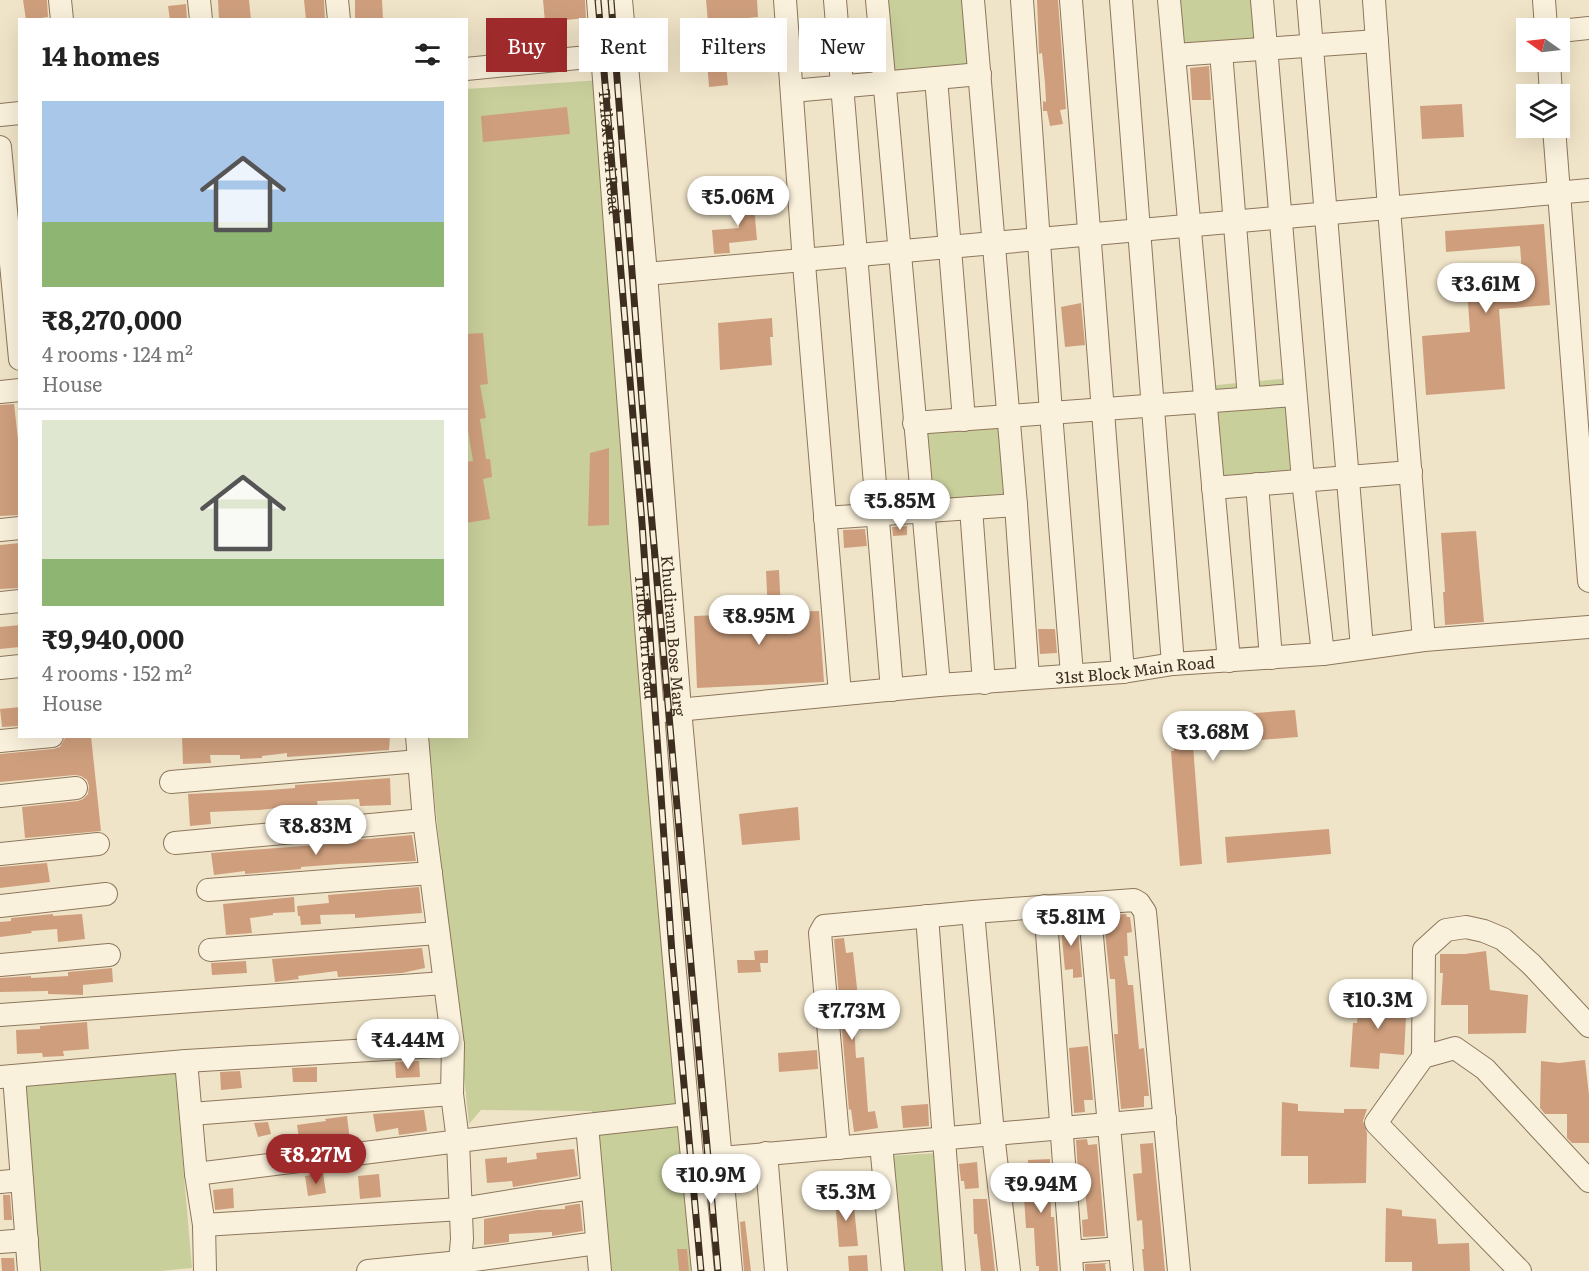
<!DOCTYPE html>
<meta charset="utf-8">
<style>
:root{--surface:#fff;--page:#f6f6f6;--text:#222;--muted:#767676;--line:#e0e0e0;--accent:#9e2a2b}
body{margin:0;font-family:Literata,serif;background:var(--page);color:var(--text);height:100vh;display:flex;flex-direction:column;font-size:22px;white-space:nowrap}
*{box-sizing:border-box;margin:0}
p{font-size:20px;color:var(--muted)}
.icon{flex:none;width:33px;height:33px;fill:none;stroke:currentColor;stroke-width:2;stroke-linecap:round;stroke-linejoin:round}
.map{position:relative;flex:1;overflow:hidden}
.drawer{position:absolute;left:18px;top:18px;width:450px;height:720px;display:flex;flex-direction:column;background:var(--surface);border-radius:0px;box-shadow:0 6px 24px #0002}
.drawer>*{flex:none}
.guide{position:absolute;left:486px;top:18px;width:570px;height:54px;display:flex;gap:12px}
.needle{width:39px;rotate:284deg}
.buttons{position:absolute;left:1516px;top:18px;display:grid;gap:12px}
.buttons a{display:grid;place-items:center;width:54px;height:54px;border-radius:0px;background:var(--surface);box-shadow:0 6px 24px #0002;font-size:30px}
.price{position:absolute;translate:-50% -51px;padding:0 14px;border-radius:21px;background:#fff;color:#222;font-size:20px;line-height:39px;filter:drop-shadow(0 2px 3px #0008)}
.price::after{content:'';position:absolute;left:50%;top:36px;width:18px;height:14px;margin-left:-9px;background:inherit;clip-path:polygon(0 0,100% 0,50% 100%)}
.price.on{background:var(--accent);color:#fff}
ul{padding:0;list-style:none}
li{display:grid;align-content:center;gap:12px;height:318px;padding:0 24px}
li+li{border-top:2px solid var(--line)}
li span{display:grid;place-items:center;height:186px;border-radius:0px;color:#555}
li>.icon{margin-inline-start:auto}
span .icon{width:108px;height:108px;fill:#fffc;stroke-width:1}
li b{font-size:26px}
h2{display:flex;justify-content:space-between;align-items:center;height:72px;padding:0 24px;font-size:26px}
.tag{padding:0 21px;border-radius:0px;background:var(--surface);box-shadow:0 6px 24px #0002;font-size:21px;line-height:54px}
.tag.on{background:var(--accent);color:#fff}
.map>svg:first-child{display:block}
.green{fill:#c9cf9b}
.building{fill:#cf9f7d}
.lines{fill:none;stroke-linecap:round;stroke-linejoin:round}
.minor-casing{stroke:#8d765c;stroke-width:24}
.minor{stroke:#faf1dc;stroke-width:22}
.rail-casing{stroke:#3d2e20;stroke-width:7}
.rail{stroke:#f7eed8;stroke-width:4.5;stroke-dasharray:14;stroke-linecap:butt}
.labels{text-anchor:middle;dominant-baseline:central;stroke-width:4.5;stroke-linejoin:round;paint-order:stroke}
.street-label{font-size:16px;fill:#3d2e20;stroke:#f7eed8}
</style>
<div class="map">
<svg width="1589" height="1271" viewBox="0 0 1589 1271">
<rect width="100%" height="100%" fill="#f0e4c8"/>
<path class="green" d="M886,0H971L976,73L892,79Z
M1173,0H1258L1261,46L1177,52Z
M600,80L695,1271H606L592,1111L481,1110L469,1124L428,737L466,736L467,89Z
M1291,378L1298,474L1214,481L1206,386Z
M1005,405L1012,501L928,507L920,413Z
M174,1059L192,1268L160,1271H36L19,1073Z
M936,1153L947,1271H900L890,1156Z"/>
<path class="building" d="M23,0H47L48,17L26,20Z
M218,0H249L251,20H219Z
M304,0H324L325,20H306Z
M355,0H382L383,20H355Z
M543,0H585L586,18L545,22Z
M706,0H757L758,17L708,22Z
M1037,0H1058L1066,109L1060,110L1063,124L1050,126L1047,111H1043V101L1046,102L1045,83L1042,53L1039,54Z
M186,4L187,20H170L168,6Z
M724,45L728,85L709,87L706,47Z
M1209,66L1211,100H1192L1190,68Z
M1462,104L1464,137L1422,139L1420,106Z
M567,107L570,134L483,142L481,116Z
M753,194L757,240L729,243L730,253L714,254L712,230L739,228L737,196Z
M1544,224L1550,305L1499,309L1505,389L1426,395L1422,336L1470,332L1467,289L1523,285L1520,246L1446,252L1445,231Z
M1081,303L1085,345L1065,347L1061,307Z
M772,318L773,337H770L772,365L720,370L718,323Z
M483,333L488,384L480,385L486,418L480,419L486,459H490L492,477L483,479L490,519L466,523V462L473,461L466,418V334Z
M14,404L20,457V515L0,516V405Z
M609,448V525L588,526L590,453Z
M907,526V535L893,536L892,527Z
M865,529L867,546L844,548L843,530Z
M1476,531L1484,622L1445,625L1443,592H1445L1441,533Z
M20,543V588L0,589V545Z
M779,570L781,612L819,611L824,682L697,688L694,616L768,613L766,571Z
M20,625V647L0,649V627Z
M1038,629H1055L1057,653L1040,654Z
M20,707V726L2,727L0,709Z
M1295,710L1298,737L1193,745L1202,864L1180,866L1171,751H1174L1172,719Z
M91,736L101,831L25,838L22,807L78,801L83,799L88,794L89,786L87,780L81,776L75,775L0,782V754L53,749L60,747L65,738Z
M182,736H390L389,750L287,757V753L262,756V758L240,759V755H210L211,763L183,764Z
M390,778L391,805L360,806L359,799L317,801L318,808L296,809V806L259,810L210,812L211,824L190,826L188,794L270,790L295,788V785Z
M798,807L800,840L742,845L739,814Z
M1329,829L1331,854L1227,863L1225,837Z
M412,835L416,861L340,864L301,867V869L245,874V871L214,875L211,853L344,843V841Z
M47,863L50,882L0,888V867Z
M419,887L422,913L355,918V914L320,915L321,924L301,925L300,916H298L297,906L329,903L328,895Z
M294,897L295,912L273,913V915L250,918L252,933L226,935L223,904Z
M53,914V916L82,914L85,939L58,942L57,929L31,931L32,933L0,937V922L11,921V918Z
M1126,914L1127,917H1130L1132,932L1127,933L1128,956H1124L1128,985H1133L1139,1049L1144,1048L1149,1096H1144V1107L1121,1109L1114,1034H1118L1115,979H1110L1105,932L1110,931L1108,915Z
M1075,918L1076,930H1078L1082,977L1073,978V969L1065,970L1060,919Z
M844,938L846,953L853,952L859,1006L853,1007L856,1058L864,1057L868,1112L875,1111L878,1128L854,1132L851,1109L849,1110L834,939Z
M422,948L425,968L402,973L338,977L337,971L298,976L299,979L275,982L272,959Z
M768,950V963H760L761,972L738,973L737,960H755L754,951Z
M1486,951L1490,990L1528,995L1526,1033L1468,1034V1005H1441L1443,973H1440V954H1465Z
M246,961L247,973L212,975L211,963Z
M112,968L113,982L83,985V995L48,994V991L0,992V978L31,976V978L68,976V972Z
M1360,994L1407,998L1404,1055L1380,1053L1379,1069L1350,1067L1353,1023H1357Z
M87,1022L89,1049L63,1051L64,1056L43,1057L42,1053L17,1054L16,1030L40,1029V1026Z
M1088,1046L1093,1100H1084L1085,1112L1074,1113L1069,1048Z
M817,1050L818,1069L779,1072L778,1053Z
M1585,1060L1589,1095V1143H1572L1567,1138V1114H1545L1540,1108L1541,1061L1559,1063Z
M419,1061L420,1077L396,1078L395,1062Z
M317,1067V1082H293L292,1068Z
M240,1071L242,1088L221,1090L220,1072Z
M1282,1102L1298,1104V1111L1344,1113V1109H1367L1363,1121L1367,1133L1366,1183L1308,1184V1156H1281Z
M928,1104L929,1126L903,1128L901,1106Z
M424,1110L427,1131L399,1135L398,1128L376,1132L373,1114Z
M347,1116L350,1141L300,1145L297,1125L326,1121L325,1119Z
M268,1122L271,1134L258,1137L254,1123Z
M1087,1139L1088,1145L1097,1144L1105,1236L1083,1237L1082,1220L1088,1219L1083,1172L1078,1173L1076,1140Z
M1153,1143L1165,1271H1144L1142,1249H1144L1142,1220L1137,1221L1133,1174L1142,1173L1140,1144Z
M574,1149L578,1176L513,1187L512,1181L487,1183L485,1159L507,1157V1163L537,1159L536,1153Z
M705,1153H707L717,1271H716Z
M1050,1159L1051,1217H1054L1058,1271H1039V1266H1036L1034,1228H1026L1023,1181H1029L1028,1160Z
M977,1162L979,1188L965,1189L964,1181H961L959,1164Z
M323,1173L326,1193L308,1196L305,1176Z
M379,1174L381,1197L360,1199L358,1176Z
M233,1188L234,1208L215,1210L213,1190Z
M3,1195H10L12,1220H4Z
M853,1197L858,1246L839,1247L835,1199Z
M973,1199H987L995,1271H981L977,1234H974Z
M577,1204H580L583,1231L552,1236V1232L509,1234V1242L484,1245V1219L537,1210L565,1209V1206Z
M1386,1208L1402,1210V1216L1436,1219L1438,1244L1469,1243L1470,1271H1412V1262H1385Z
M745,1221L751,1271H744L740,1222Z
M677,1249H687L689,1271H679Z
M867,1255L868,1271H849L848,1256Z
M1,1258H14L15,1271H2Z
M1108,1263L1105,1264L1106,1271H1085V1264Z"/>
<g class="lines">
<defs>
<g id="minor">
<path d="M60,0L62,20"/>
<path d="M199,0L201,20"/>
<path d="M337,0L339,20"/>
<path id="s1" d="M598,0C630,424 661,848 703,1271"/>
<path id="s2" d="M621,0L646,274L680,709L731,1271"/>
<path d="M785,0L805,276L840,694"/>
<path d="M835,0L892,690"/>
<path d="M877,0L939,685"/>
<path d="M973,0L1016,505L1028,678"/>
<path d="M1022,0L1051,413L1072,674"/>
<path d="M1071,0C1088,224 1107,448 1123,672"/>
<path d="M1121,0L1173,664"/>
<path d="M1169,0L1229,661"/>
<path d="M1262,0L1303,480L1323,654"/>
<path d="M1308,0L1362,648"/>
<path d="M1374,0L1389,209L1424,640"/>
<path d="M1544,0L1546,28"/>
<path d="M1560,31L1589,28"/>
<path d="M1221,52L1249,398"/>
<path d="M1175,55L1377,41"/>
<path d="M1549,62L1551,94"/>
<path d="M466,69L618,54"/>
<path d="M936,78L964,420"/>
<path d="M792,91L980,74"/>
<path d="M0,115L20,113"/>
<path d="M1554,128L1589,581"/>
<path d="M0,147L20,359"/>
<path d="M646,274L1589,190"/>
<path d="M0,392L20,390"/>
<path d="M914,423L1295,395"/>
<path d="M1257,484L1271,658"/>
<path d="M1213,488L1411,472"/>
<path d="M971,508L984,683"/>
<path d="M825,518L1016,505"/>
<path d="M0,530L20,528"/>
<path d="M0,603L20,601"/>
<path d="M0,668L20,666"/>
<path id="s3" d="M667,711L939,685L1123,672L1173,664L1323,654L1424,640L1589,627"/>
<path d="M417,736L424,820L453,1045L452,1094L458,1141L462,1239L459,1271"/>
<path d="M0,741L52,736"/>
<path d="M171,782L419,761"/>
<path d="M0,796L76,788"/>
<path d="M175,843L424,820"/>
<path d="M0,854L98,844"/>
<path d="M208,890L431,873"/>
<path d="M1089,903L1122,1271"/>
<path d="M0,906L106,894"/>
<path d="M1045,906L1072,1271"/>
<path d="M973,912L993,1134L1009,1271"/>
<path d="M927,916L954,1271"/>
<path d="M210,950L438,933"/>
<path d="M0,965L109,955"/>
<path d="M0,1015L444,983"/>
<path d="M1423,1057L1424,950L1446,930L1466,927L1484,931L1503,939L1531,964L1589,1026"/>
<path d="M186,1061L453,1045"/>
<path d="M14,1076L29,1271"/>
<path d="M0,1077L186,1061L196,1174L204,1225L205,1271"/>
<path d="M191,1114L452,1094"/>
<path d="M587,1125L600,1271"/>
<path d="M881,1144L893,1271"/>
<path d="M839,1148L820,933L824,926L973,912L1134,900L1139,903L1145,912L1179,1271"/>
<path d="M766,1153L776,1271"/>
<path d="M721,1158L1165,1119"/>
<path d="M196,1174L587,1125L687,1114"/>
<path d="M0,1182L22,1180"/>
<path d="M204,1225L461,1209L592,1188"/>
<path d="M0,1242L27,1240"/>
<path d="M1071,1252L1120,1248"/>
<path d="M368,1271L460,1262L597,1243"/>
<path d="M1520,1271L1376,1123L1423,1057L1455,1048L1485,1069L1589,1181"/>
</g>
</defs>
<use href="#minor" class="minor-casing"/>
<use href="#minor" class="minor"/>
<defs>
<g id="rail">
<path id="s4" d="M598,0L642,523L672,953L701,1271"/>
<path d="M611,0L647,466L718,1271"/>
</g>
</defs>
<use href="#rail" class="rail-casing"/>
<use href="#rail" class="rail"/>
</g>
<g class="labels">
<g class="street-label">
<text stroke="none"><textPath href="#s4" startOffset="152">Trilok Puri Road</textPath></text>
<text stroke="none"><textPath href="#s1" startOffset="638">Trilok Puri Road</textPath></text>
<text stroke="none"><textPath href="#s2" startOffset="638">Khudiram Bose Marg</textPath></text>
<text stroke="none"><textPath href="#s3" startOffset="470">31st Block Main Road</textPath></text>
</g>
</g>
</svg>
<div class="buttons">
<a><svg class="needle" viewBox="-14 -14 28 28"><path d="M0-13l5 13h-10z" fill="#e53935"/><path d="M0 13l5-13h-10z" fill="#767676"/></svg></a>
<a><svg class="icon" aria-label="layers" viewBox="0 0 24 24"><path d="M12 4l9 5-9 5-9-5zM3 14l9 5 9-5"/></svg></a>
</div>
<b class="price" style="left:738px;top:227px">₹5.06M</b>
<b class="price" style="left:1486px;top:314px">₹3.61M</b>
<b class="price" style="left:900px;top:531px">₹5.85M</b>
<b class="price" style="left:759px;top:646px">₹8.95M</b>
<b class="price" style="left:1213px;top:762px">₹3.68M</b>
<b class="price" style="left:316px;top:856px">₹8.83M</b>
<b class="price" style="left:1071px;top:947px">₹5.81M</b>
<b class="price" style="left:1378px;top:1030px">₹10.3M</b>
<b class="price" style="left:852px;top:1041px">₹7.73M</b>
<b class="price" style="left:408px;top:1070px">₹4.44M</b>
<b class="price on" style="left:316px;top:1185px">₹8.27M</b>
<b class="price" style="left:711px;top:1205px">₹10.9M</b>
<b class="price" style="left:1041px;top:1214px">₹9.94M</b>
<b class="price" style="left:846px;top:1222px">₹5.3M</b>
<div class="guide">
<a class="tag on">Buy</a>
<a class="tag">Rent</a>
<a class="tag">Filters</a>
<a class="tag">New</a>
</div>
<section class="drawer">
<h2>14 homes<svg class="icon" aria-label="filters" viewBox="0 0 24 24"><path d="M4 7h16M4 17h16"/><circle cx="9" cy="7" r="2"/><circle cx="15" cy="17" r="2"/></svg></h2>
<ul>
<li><span style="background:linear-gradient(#a9c7e8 65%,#8fb573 0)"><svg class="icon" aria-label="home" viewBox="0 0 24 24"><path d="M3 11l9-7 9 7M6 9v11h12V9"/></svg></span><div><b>₹8,270,000</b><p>4 rooms · 124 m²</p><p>House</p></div></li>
<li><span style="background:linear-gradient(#dfe7d0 75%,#8fb573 0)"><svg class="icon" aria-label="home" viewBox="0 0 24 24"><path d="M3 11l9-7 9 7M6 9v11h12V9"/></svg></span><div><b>₹9,940,000</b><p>4 rooms · 152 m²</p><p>House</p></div></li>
</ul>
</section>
</div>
